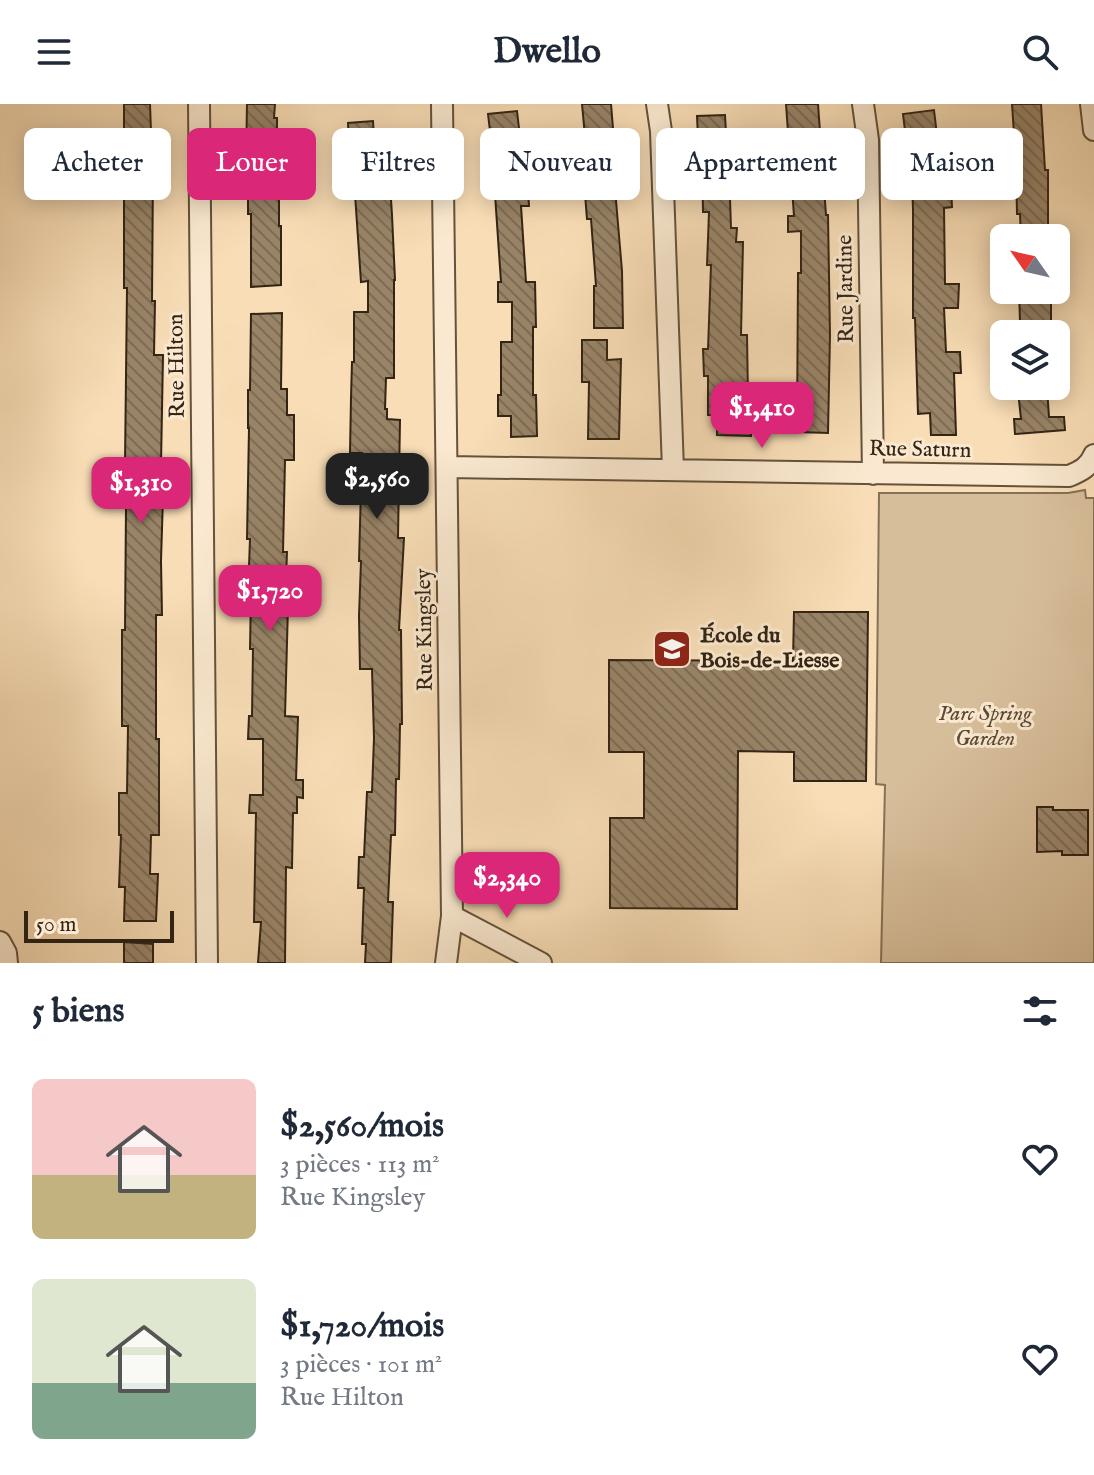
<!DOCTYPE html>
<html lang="fr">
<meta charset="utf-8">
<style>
:root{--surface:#fff;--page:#f2f2f3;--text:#1f2937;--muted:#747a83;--accent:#db2777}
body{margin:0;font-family:"IM FELL English",serif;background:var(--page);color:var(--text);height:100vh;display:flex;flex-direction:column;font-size:30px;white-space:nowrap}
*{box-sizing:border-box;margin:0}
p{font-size:26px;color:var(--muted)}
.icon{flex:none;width:44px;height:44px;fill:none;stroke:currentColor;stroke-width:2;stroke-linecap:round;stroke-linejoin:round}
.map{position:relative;height:859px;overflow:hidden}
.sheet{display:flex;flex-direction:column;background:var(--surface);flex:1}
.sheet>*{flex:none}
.hud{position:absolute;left:24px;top:24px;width:1046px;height:72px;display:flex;gap:16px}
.needle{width:52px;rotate:304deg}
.tools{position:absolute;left:990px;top:120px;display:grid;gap:16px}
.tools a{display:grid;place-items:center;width:80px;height:80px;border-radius:12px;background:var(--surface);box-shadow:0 4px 20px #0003;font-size:40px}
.scale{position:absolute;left:24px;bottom:20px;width:150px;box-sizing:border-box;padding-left:8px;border:4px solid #332414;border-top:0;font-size:22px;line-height:28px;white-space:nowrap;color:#332414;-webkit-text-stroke:6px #fae9d0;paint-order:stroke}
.price{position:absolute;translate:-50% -68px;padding:0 18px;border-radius:16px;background:var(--accent);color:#fff;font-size:26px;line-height:52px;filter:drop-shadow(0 2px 4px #0008)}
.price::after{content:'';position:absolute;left:50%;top:48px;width:24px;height:18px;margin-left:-12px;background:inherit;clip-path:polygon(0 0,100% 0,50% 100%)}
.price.on{background:#222;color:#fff}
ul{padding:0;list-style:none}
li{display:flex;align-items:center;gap:24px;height:200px;padding:0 32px}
li span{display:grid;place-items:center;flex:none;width:224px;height:160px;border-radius:12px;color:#555}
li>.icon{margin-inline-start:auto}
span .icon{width:96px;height:96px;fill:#fffc;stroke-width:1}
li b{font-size:34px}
h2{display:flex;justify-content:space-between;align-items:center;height:96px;padding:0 32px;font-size:34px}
.pill{padding:0 28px;border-radius:12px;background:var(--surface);box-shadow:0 4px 20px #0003;font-size:28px;line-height:72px}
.pill.on{background:var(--accent);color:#fff}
header{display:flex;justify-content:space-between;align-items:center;height:104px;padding:0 32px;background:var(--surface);font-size:36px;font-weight:800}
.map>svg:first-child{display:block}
.green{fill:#d7be9a;stroke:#857157;stroke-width:2}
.building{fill:url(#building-back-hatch);stroke:#332414;stroke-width:2}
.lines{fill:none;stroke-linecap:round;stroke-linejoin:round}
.street-casing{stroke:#64523c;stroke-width:24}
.street{stroke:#fae9d0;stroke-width:20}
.labels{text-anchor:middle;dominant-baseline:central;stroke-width:6;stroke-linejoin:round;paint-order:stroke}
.street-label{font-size:22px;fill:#332414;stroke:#fae9d0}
.poi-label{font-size:22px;font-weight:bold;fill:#332414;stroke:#fae9d0;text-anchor:start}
.park-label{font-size:22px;font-style:italic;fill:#5c4a36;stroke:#fae9d0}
</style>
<header><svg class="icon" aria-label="menu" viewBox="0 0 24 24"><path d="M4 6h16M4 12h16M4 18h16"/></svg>Dwello<svg class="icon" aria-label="search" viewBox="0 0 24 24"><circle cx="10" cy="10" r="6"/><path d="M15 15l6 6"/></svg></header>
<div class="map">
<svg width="1094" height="859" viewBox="0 0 1094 859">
<defs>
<pattern id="building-back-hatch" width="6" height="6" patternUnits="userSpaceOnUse" patternTransform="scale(2)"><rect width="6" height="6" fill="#998468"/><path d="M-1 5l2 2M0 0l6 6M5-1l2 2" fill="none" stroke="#7d6c54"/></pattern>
</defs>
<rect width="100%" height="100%" fill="#f8ddb6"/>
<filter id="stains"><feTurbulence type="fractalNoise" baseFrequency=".0025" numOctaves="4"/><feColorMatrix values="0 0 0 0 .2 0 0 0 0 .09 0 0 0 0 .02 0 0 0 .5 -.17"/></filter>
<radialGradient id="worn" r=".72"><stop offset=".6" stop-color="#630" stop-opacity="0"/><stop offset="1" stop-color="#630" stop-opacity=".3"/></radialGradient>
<path class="green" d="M1085,386L1086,394H1094V859H881L885,681L876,680L879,389H1068Z"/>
<path class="building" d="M124,0H150L151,27H155V67H153L152,197H155L154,251H163L161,361H164L161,457L162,511H156V635H159V731H151L150,770H158L156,817H124L125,783H119L121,731H119V689H127L128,622H122V526H125L126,404H119L121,360H125L127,184H124Z
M247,0H275L274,14H277V68H279V122H281V181L251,183V110H248V56H246Z
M582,0H611L616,61H613L622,167L623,224H594V182H596L591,115H587L584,77L589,76Z
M786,0H818L826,111H828L830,231L828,329L797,328L798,169H801V127L788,128V112H794Z
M1012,0H1041L1045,66H1048V134H1021L1020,110H1017L1016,59Z
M934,6L939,48L940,81L951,80L952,103L944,104L945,180H959L958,204H944L946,248H960L961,269H954L956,331H931L930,309L918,310L915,214H913V105L911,51H908L903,10Z
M517,7L524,68H527L529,102H521L526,178H535L536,223H533V291H536L537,332L511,333V312H498V291H501V238H512V198H498V178H501L493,61H494L488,10Z
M725,11L728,66H729L731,124H737L736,138H743L741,231H747L748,293H751V332L717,331V311H708V272H704L703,245H708L711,161H707L709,108H703L702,54H699L697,12Z
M373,17L374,35L387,34L392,111L395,176H394V274H386L385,305H387V315L400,316L398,434H404L399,526H401L402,620H400L399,675H396L395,731H391L388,798H393L391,859H365L366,840H362L364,784H358L359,753H364L367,688H372L374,634L372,565H360L359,512L361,457H359L362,349H350L351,294L352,258H354V208H368V177L361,178L353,61L344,62L343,40H349L348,19Z
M1019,186H1051V217L1020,218Z
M282,209L281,285H287V311H294V356H285L283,448H287L285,502H288L285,612L298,613L296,676H303V694L297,693V709H293L292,764L286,763L285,859H258L261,818H254L256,709H249L250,691H263V635H248L249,612H252L253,545H250L251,490H248L250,435H247L249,324H248V286H250L251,210Z
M582,236H607V256L621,255L619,335H588L589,278H582Z
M1047,284L1049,313H1064L1065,326L1015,330L1014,315H1021L1018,287Z
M794,508H868L866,677H794V648L738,647L737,805L610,804V714H644V648H609V556L793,557Z
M1037,703H1053V706H1088V751H1062V747L1037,748Z
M124,838L153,840V859H124Z"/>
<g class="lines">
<defs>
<path id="street" d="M199,0L207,859
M442,0L452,812L446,859
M657,0L661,27L673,366
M863,0L868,36L873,370
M1091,0L1094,26
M448,363L1069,372C1081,367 1089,363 1094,351
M452,812L541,859
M0,838L6,849L7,859"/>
</defs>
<use href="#street" class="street-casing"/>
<use href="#street" class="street"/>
</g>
<defs>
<symbol id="school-square" viewBox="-11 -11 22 22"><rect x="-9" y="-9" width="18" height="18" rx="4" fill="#8f2418" stroke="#fae9d0"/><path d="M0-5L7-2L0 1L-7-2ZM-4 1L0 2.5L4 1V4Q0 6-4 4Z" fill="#fff"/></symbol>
</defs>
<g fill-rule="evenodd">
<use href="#school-square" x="650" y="523" width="44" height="44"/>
</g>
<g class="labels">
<g class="street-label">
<text transform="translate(846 185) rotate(-91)">Rue Jardine</text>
<text transform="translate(177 262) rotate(-91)">Rue Hilton</text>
<text transform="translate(920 346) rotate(1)">Rue Saturn</text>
<text transform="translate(425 526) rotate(-91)">Rue Kingsley</text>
</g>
<g class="poi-label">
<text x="700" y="532">École du<tspan x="700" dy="25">Bois-de-Liesse</tspan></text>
</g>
<g class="park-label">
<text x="985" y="610">Parc Spring<tspan x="985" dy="25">Garden</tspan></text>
</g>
</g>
<rect width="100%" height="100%" filter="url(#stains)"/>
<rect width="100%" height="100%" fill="url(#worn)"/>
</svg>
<div class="tools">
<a><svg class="needle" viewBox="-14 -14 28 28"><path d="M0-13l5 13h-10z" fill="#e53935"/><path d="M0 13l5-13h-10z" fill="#747a83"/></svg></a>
<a><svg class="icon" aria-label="layers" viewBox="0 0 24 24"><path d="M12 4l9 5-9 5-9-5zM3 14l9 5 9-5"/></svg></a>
</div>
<div class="scale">50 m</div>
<b class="price" style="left:762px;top:346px">$1,410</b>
<b class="price on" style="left:377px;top:417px">$2,560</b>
<b class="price" style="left:141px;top:421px">$1,310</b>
<b class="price" style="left:270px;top:529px">$1,720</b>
<b class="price" style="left:507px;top:816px">$2,340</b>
<div class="hud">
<a class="pill">Acheter</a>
<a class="pill on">Louer</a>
<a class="pill">Filtres</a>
<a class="pill">Nouveau</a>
<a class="pill">Appartement</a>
<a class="pill">Maison</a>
</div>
</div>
<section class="sheet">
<h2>5 biens<svg class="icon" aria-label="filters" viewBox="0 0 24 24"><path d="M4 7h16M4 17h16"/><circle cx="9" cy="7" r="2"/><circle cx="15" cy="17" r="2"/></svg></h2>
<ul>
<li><span style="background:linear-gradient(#f6c9c9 60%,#c2b280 0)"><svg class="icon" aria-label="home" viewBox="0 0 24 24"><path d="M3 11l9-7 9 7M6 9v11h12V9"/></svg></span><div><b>$2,560/mois</b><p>3 pièces · 113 m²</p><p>Rue Kingsley</p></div><svg class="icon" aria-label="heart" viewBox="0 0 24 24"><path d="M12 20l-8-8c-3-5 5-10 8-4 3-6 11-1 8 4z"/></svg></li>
<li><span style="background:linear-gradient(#dfe7d0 65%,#7fa58c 0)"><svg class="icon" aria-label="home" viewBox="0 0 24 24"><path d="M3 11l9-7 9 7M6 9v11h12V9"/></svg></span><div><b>$1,720/mois</b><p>3 pièces · 101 m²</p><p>Rue Hilton</p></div><svg class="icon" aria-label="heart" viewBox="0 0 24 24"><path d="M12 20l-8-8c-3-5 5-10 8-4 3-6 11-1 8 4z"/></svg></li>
</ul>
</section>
